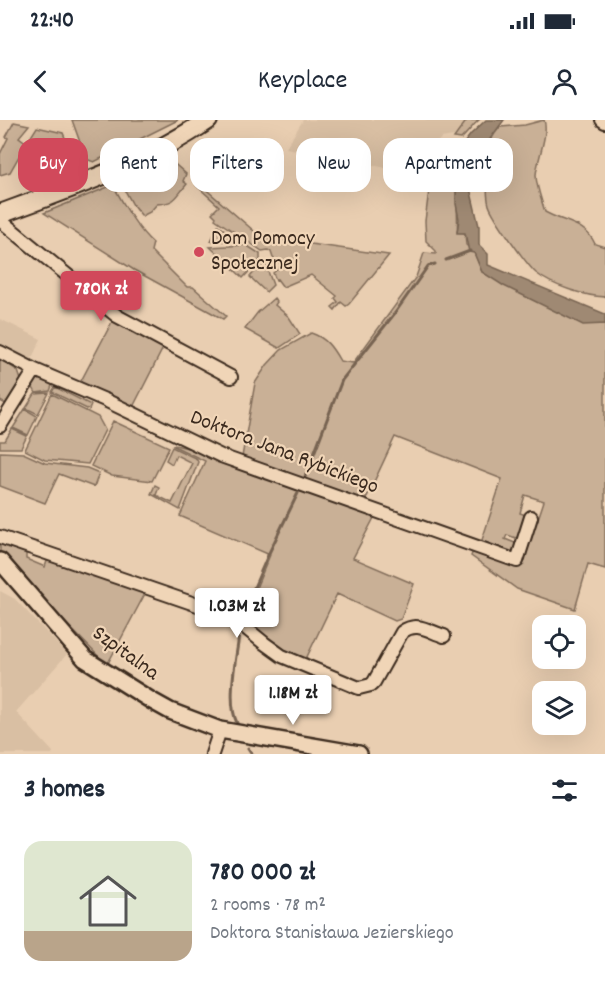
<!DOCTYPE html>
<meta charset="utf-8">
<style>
:root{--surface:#fff;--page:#f6f6f7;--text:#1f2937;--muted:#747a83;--accent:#d1495b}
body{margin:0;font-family:Dekko,sans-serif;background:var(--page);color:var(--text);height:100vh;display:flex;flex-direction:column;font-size:22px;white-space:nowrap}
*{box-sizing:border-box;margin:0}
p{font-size:20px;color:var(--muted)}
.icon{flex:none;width:33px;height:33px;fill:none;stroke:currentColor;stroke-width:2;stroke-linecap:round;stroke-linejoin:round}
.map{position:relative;height:634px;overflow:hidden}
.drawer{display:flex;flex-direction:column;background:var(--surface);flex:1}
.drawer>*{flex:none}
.hud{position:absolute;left:18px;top:18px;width:570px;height:54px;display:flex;gap:12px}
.tools{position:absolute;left:532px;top:495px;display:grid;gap:12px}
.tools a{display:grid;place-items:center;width:54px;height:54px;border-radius:12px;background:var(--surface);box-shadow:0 6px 24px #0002;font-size:30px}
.price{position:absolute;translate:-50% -51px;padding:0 14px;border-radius:6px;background:#fff;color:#222;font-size:20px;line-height:39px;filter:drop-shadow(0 2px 3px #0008)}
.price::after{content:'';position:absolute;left:50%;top:36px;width:18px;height:14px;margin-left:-9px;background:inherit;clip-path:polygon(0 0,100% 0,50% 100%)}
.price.current{background:var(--accent);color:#fff}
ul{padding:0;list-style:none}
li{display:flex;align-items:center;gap:18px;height:150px;padding:0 24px}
li span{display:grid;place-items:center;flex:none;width:168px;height:120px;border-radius:18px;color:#555}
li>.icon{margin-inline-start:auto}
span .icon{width:72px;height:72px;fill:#fffc;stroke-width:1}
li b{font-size:26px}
h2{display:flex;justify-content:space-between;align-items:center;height:72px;padding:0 24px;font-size:26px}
.pill{padding:0 21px;border-radius:18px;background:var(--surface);box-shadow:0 6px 24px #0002;font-size:21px;line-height:54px}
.pill.current{background:var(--accent);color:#fff}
.status{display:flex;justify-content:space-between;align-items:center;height:42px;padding:0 30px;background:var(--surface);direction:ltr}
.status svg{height:16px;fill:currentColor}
header{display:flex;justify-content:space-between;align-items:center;height:78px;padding:0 24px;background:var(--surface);font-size:27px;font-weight:600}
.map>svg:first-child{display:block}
.built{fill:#d9bfa3}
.green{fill:#c9b096;stroke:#826d5a;stroke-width:1.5}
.water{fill:#9f8973;stroke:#776351;stroke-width:1.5}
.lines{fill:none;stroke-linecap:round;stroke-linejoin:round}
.stream{stroke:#776351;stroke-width:3}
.minor-casing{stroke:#3b2a1e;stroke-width:16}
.tertiary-casing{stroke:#3b2a1e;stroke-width:20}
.secondary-casing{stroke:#3b2a1e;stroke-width:22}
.minor{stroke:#f0d5b7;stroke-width:12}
.tertiary{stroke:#f0d5b7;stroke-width:15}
.secondary{stroke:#f0d5b7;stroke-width:18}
.poi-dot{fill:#d1495b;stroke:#f0d5b7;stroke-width:2}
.labels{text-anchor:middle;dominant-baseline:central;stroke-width:4.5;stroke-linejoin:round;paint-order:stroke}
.poi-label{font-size:22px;fill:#3b2a1e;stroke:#f0d5b7;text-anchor:start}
.street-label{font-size:22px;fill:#3b2a1e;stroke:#f0d5b7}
</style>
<div class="status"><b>22:40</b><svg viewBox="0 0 49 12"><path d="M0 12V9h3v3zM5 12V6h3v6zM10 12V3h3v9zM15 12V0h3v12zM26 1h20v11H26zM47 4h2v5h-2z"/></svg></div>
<header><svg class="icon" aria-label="back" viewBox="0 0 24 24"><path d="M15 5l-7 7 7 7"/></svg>Keyplace<svg class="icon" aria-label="person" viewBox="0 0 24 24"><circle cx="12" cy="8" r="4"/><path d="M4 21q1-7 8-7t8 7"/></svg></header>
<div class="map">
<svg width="605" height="634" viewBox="0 0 605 634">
<rect width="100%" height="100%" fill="#e9ceb1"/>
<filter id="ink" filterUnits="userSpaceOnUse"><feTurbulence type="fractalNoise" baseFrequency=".0167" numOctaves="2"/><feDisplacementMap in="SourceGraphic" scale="12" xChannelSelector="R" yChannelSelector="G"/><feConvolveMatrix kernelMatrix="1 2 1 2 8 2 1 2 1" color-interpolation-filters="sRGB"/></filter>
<g filter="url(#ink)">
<path class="built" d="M303,0H467L454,16L441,18L434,26L422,55L286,28Z
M0,199L41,219L30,242L0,227Z
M0,471L15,479L67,534L16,592L53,632L52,634H0Z"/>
<path class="green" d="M72,0H178L94,42L86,39Z
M467,0H479C472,6 467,14 461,19L454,18Z
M544,0C549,13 537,40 536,55C536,66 542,81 545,92C564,103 585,102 595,124L605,127V177C585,176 552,166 536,153C527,145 493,97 489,85C487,79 487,69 487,62C485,38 483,27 500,7L525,5Z
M14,2L29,5L19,17L27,23L37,7L63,13L73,37L68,49L71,47C69,57 63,60 54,63L52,60L55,58L52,45L22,31L10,52L0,55V34L8,18L6,17Z
M168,38L186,54L183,61L187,64C175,78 176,83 157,84L150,92L142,96L133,85L120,61Z
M442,44C447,48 453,58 455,64C457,68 458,106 457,112L465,113L466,125L474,132L482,152L583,204H605V449L588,444L575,489L517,469L471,436L473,431L517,446L533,397L538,399L544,381L525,375L520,393L526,395L520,416L516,418L507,415L505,419L515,423V430L509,433L481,423L502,359L395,317L365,381L242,337L255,263L267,245L281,230L311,213C326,218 332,227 340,241L353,243L416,157L424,133L436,134V131L426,121L425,101L429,70L423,52L431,45Z
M113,65C124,84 136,108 153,123L151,131L187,167H193L226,196L223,199L134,150L44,93Z
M197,66H202L261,117L389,135L349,184L346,186L341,182L335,190L332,187L338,182L335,178L337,176L311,155L283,167L277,159L276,160L273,153L282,145L273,138L271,132L268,130L262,131L215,99L216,97L212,93L219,86Z
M218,105L240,121H211Z
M246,125L260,134V140L243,158L210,127Z
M263,142L265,143L273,165L266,172L250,157Z
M274,178L277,182L275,185L289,197L300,214L279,228L245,209L258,192Z
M114,198L164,226L132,289L80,263Z
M0,239L18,251L21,260L6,284L0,281Z
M37,255L53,263L50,271L36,273L31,264Z
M55,267L91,285L89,290L52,272Z
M49,273L38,294L26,288L35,274Z
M52,274L98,297L105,310L88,344L45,340L25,330Z
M25,289L37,296L28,315L13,308Z
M113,301L169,327L152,361L112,356L91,346Z
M12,309L27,316L21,328H0V321H5Z
M172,325C182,325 190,331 200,329L375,396L353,438L414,464L401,499L395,501L337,474L304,543L285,534L242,501L270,435L180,396L205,341Z
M172,327L197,339L198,342L180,390L151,374L155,365L159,367L156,375L172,383L192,343L176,335L172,344L166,340Z
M0,332L23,333L45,343L87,348L99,353L94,367L59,354L45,383L0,366Z
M0,419L26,430V439L45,447L48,438L147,470L107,545L0,436Z"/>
<path class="water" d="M486,0H504L490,19L484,41L470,68L479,106V125L488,134V145L605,194V204L583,205L504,166L482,152L474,133L469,132L465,113H457L459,99L456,84V65L451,58V40L471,14Z"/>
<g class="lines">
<path class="stream" d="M446,140L470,131
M305,357L342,260L395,193L428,146L435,144
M268,435L298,373
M243,493L268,435
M238,522L239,514
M237,603C227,583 235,544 238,523
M248,628L252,634"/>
<defs>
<path id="minor" d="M602,0L605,2
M0,100L117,196L231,257
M0,232L35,250L105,280L221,336L517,441L531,397
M0,306L35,250
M0,417L218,492L236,500L264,523L282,536L359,568L371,565L374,562L402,512C417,501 428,511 444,516
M212,634L220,610"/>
<path id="tertiary" d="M0,441L85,539L152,581L170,591L220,610L359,634"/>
<path id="secondary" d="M0,94C71,68 145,43 208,0"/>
</defs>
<use href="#minor" class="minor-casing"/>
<use href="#tertiary" class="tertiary-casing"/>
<use href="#secondary" class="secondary-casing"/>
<use href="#minor" class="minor"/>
<use href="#tertiary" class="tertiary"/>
<use href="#secondary" class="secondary"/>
</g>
</g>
<circle class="poi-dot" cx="199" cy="132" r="6"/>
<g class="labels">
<g class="poi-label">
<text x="211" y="119">Dom Pomocy<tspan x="211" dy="25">Społecznej</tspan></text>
</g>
<g class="street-label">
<text transform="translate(284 333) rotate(21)">Doktora Jana Rybickiego</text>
<text transform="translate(125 534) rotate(36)">Szpitalna</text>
</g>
</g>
</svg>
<div class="tools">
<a><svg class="icon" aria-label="locate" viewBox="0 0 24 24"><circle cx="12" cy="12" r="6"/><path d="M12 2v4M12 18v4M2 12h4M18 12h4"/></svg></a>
<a><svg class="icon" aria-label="layers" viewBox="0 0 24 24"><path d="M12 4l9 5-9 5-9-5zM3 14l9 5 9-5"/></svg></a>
</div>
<b class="price current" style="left:101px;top:202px">780K zł</b>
<b class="price" style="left:237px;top:519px">1.03M zł</b>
<b class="price" style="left:293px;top:606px">1.18M zł</b>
<div class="hud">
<a class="pill current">Buy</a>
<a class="pill">Rent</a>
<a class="pill">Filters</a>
<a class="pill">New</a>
<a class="pill">Apartment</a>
</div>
</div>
<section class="drawer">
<h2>3 homes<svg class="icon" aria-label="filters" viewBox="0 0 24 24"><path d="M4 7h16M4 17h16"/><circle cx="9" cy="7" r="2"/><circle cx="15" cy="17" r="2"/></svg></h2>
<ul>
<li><span style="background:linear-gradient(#dfe7d0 75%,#b9a48a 0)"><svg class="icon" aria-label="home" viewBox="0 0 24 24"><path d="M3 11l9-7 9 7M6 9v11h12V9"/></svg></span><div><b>780 000 zł</b><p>2 rooms · 78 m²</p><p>Doktora Stanisława Jezierskiego</p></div></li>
</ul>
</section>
